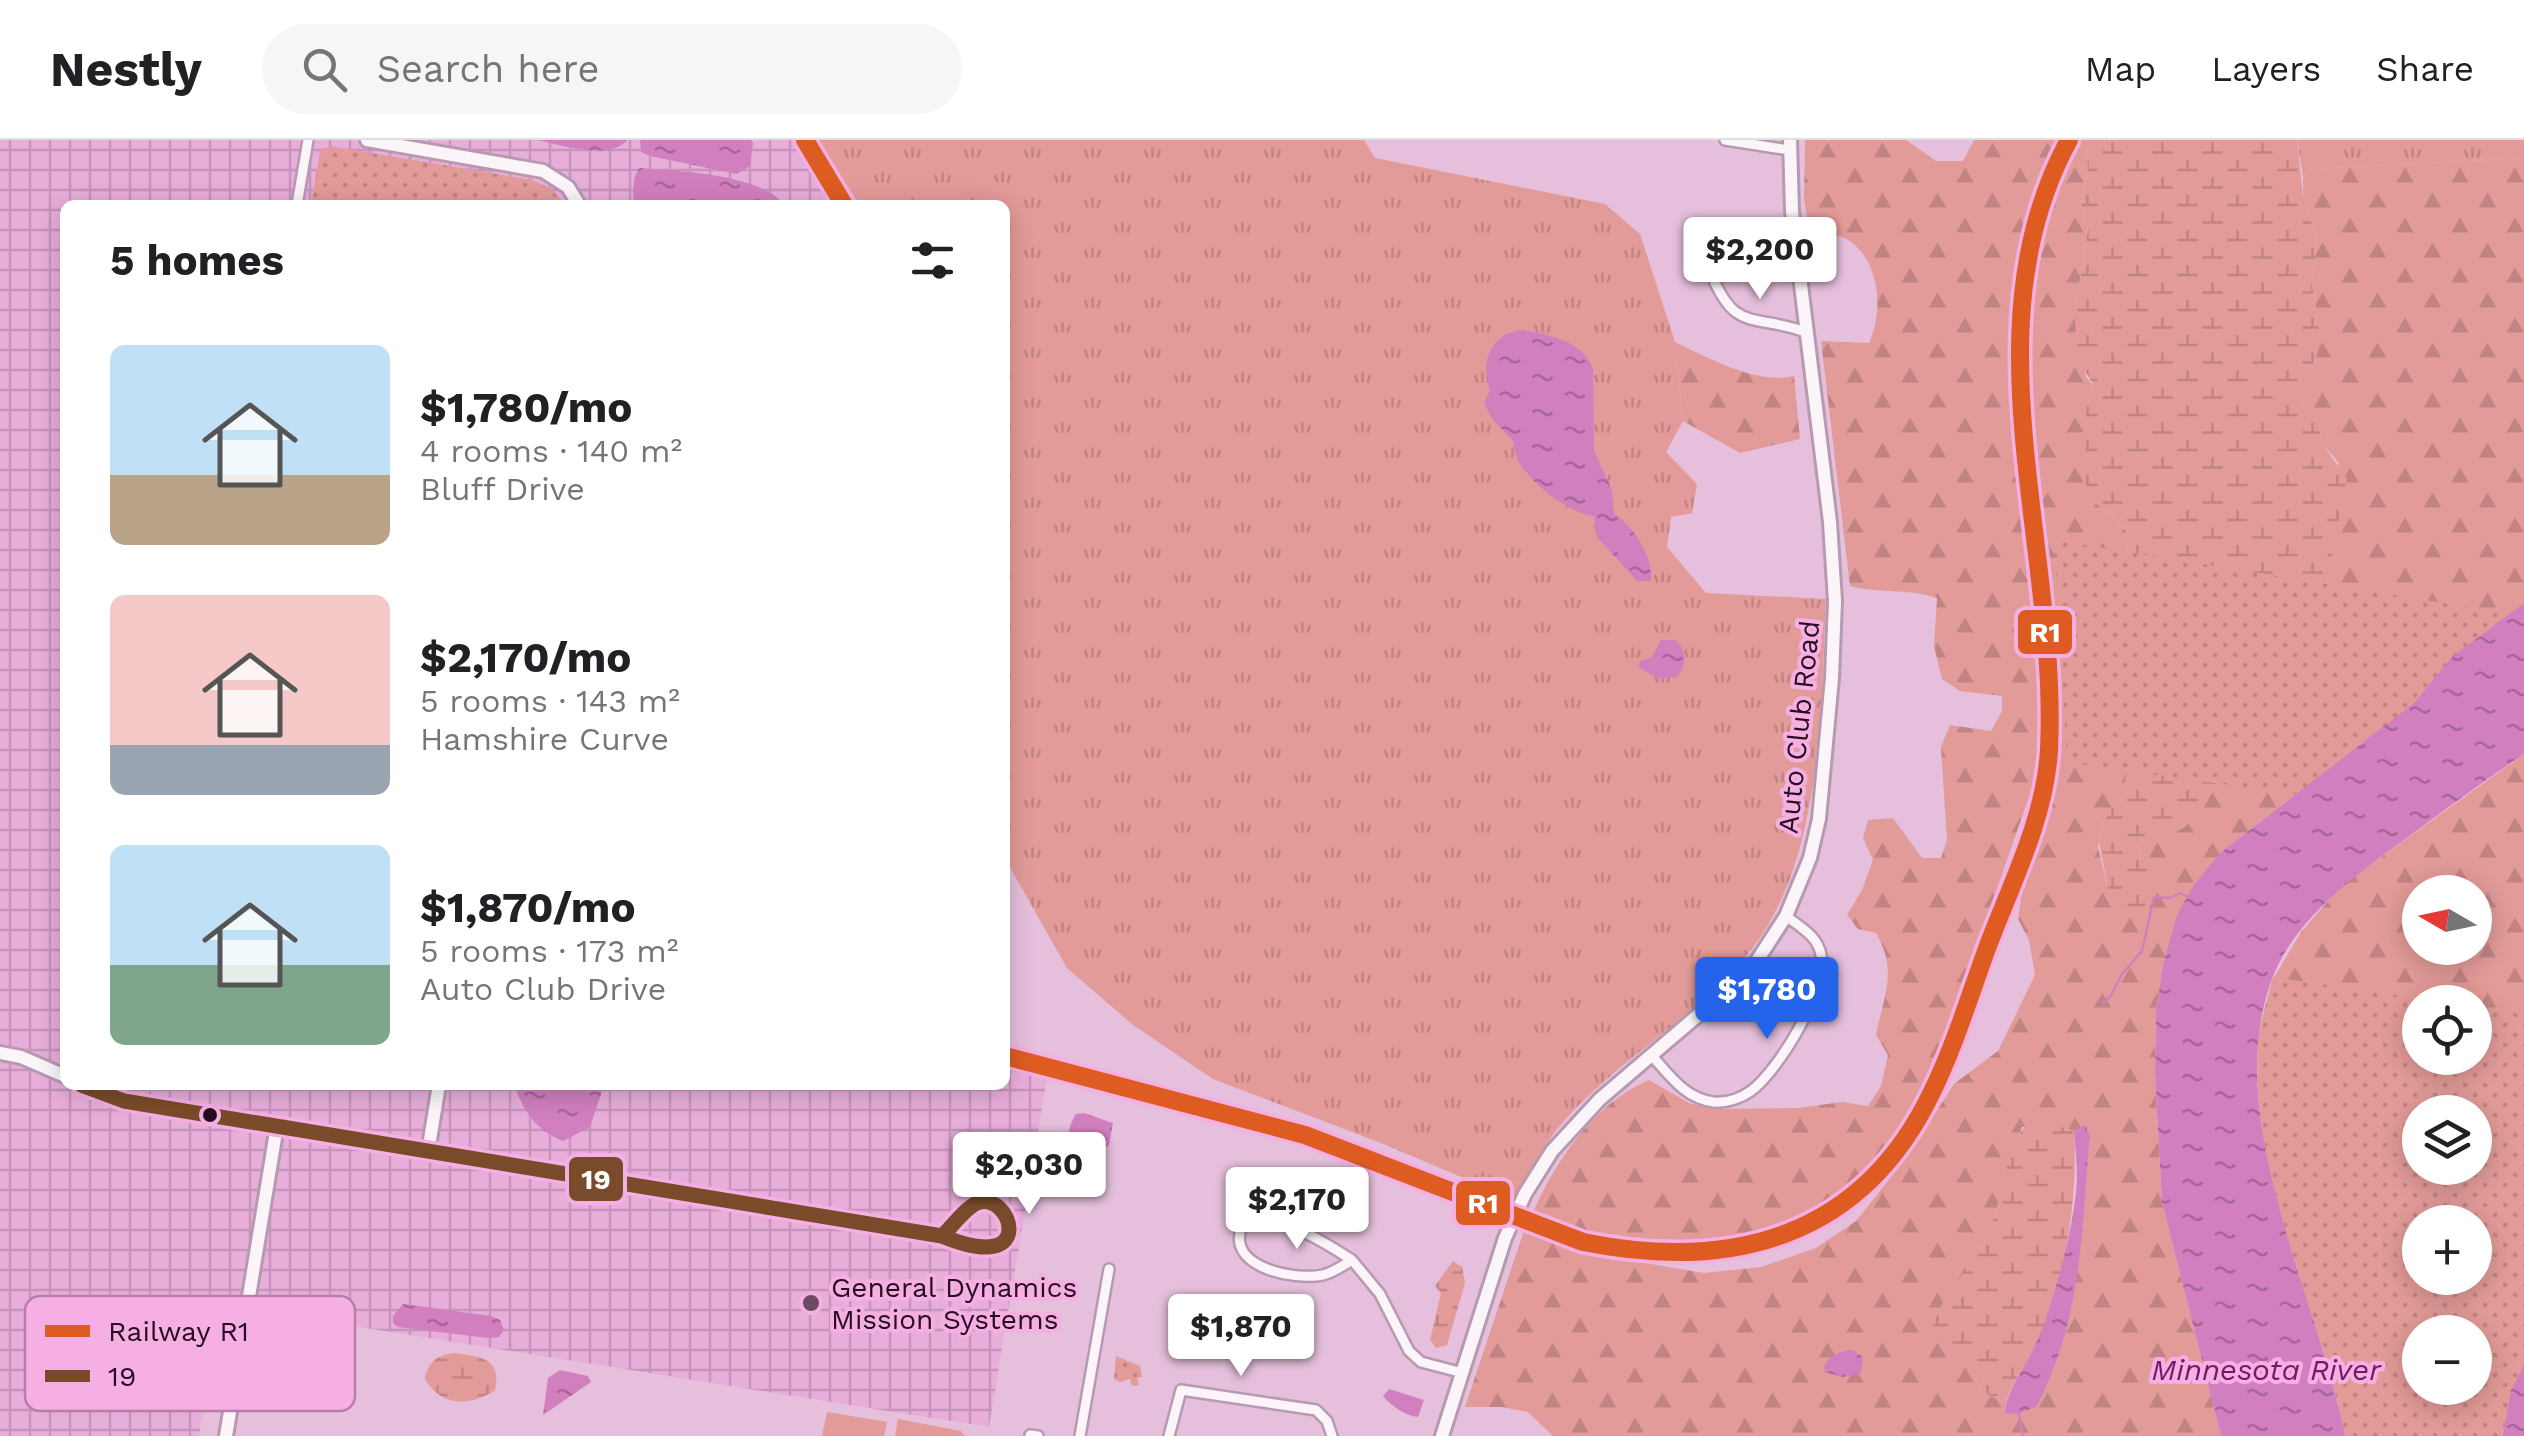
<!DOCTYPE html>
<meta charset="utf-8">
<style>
:root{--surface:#fff;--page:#f6f6f6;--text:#202124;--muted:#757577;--line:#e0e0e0;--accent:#2563eb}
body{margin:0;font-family:"Work Sans",sans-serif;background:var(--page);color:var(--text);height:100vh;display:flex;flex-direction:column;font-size:38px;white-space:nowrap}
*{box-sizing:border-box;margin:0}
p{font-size:32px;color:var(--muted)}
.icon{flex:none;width:55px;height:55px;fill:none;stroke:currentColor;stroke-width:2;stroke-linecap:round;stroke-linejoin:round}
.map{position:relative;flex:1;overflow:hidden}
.side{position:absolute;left:60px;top:60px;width:950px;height:890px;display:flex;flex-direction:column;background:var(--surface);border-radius:15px;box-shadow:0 5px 25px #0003}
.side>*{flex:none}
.needle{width:65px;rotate:279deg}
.tools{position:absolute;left:2402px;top:735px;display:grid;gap:20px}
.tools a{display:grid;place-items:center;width:90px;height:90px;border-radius:50%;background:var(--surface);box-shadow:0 5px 25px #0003;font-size:50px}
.price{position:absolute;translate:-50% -85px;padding:0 22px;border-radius:10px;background:#fff;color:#222;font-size:32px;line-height:65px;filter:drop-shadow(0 2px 5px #0008)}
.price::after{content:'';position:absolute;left:50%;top:60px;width:30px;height:22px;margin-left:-15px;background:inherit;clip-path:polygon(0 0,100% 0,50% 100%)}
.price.current{background:var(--accent);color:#fff}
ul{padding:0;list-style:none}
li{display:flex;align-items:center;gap:30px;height:250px;padding:0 50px}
li span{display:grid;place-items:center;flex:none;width:280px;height:200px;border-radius:15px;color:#555}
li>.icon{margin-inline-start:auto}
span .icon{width:120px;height:120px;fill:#fffc;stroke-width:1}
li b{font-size:42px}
h2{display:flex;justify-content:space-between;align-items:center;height:120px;padding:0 50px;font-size:42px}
header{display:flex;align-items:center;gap:60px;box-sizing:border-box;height:140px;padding:0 50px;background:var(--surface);border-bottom:2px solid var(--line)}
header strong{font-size:48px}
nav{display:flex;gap:55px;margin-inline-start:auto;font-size:35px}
.search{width:700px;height:90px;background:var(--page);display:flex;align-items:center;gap:25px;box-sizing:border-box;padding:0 35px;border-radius:55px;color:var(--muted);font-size:38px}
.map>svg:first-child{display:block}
.industrial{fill:url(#industrial-grid)}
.grass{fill:url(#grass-tufts)}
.forest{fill:url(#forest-firs);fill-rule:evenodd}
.wetland{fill:url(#wetland-marsh)}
.park{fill:url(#park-dots);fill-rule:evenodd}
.garden{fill:#e29b98}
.water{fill:url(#water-ripples)}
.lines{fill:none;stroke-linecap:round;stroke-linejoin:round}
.stream{stroke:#d17fbf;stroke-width:2.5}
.street-casing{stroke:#b79ab0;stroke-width:14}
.secondary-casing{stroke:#b79ab0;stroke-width:18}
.street{stroke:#fbf5fa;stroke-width:9}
.secondary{stroke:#fbf5fa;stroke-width:12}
.bus-1-casing{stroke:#f5afe3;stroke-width:22}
.bus-1{stroke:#7a4b2a;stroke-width:15}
.rail-1-casing{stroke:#f5afe3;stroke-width:25}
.rail-1{stroke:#de5c22;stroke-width:18}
.bus-dot{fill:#260d21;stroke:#f5afe3;stroke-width:4}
.poi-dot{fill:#694b62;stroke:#f5afe3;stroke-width:4}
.labels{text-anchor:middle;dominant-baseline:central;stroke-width:8;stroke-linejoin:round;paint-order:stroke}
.street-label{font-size:28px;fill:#260d21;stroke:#f5afe3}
.poi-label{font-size:28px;fill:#260d21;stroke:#f5afe3;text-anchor:start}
.water-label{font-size:30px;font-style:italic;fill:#751865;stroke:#f5afe3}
.key{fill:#f5afe3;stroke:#b77ea9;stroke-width:2.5}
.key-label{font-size:28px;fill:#260d21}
.line-badge{stroke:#f5afe3;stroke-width:4}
.badge-label{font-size:28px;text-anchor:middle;font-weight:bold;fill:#fff}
</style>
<header>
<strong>Nestly</strong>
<div class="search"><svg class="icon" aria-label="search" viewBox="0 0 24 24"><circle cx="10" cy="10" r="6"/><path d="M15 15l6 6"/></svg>Search here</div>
<nav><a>Map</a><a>Layers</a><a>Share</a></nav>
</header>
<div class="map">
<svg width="2524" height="1296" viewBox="0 0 2524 1296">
<defs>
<pattern id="industrial-grid" width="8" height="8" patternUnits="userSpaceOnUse" patternTransform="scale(2.5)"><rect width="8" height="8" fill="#e8aeda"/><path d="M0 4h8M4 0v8" fill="none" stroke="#c794bb"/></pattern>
<pattern id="grass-tufts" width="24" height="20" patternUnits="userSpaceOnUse" patternTransform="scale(2.5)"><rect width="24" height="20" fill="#e29b98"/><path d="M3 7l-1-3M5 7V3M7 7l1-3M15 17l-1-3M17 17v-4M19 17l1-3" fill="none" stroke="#c28483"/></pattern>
<pattern id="forest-firs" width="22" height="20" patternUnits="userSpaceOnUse" patternTransform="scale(2.5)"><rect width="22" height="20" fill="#e29b98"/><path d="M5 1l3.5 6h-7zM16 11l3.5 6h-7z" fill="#c28483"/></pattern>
<pattern id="wetland-marsh" width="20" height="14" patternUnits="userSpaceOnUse" patternTransform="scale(2.5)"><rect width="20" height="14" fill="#e29b98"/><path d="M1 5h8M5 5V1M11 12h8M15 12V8" fill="none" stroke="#c28483"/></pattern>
<pattern id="park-dots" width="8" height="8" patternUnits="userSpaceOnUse" patternTransform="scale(2.5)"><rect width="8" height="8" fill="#e29b98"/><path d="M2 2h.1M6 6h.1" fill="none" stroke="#c28483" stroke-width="1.8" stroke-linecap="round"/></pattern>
<pattern id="water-ripples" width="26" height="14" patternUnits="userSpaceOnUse" patternTransform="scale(2.5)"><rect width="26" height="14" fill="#d17fbf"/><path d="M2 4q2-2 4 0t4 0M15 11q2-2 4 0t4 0" fill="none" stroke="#a9669b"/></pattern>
</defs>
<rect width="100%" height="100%" fill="#e5bfdb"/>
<path class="industrial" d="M0,0H813L837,31L850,65H65V945H1005V923L1037,934L1047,938L989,1287L221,1165L199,1296H0Z"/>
<path class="grass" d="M816,0H1364L1375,18L1605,64L1640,94L1675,202L1683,281L1666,312L1697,344L1692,373L1671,377L1667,407L1706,453L1826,459C1821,568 1822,716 1754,806C1701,875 1620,917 1563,982C1543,1005 1529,1034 1513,1059L1381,1003L1213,939L1133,885L1067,828L1012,731L1005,714V65H860Z
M2297,0H2524V18L2312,29L2303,37Z"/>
<path class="forest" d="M1805,0H1906L1936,21H1963L1974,0H2061L2040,51L2021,114L2014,172L2015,263L2044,559L2040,626L1932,934L1907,984L1886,1014L1849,1050L1786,1086L1714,1103L1633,1104L1565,1088L1534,1070C1557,1019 1595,963 1649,940L1689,963L1717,969L1798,968L1842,962L1868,966L1881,946L1888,915L1876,895C1884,855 1898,830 1876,793L1858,789L1847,775L1862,750L1873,720L1863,698L1868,680L1893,678L1922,718H1941L1947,700L1941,607L1950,585L1991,591L2002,571V556L1960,551L1942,539L1934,506L1937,458C1908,448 1879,454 1850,446L1821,201L1869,203C1884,171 1880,120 1848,100C1838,93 1821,94 1809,88L1804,59Z
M2086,0L2088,32L2081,64L2088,90L2075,170L2086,237L2094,246L2086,269L2094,362L2114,377L2127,393L2132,606L2124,650L2104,681L2098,707L2108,748L2141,722L2137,705L2146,694H2165L2201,670L2339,323L2322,303L2317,277L2302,267L2296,251L2310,233L2318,210V177L2312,146L2317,98L2303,57V37L2312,29L2524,18V463L2414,563L2220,713L2176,777L2163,824L2156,871L2155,935L2162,1062L2221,1296H1553L1528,1272L1502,1267H1465L1526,1085L1616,1118L1704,1133L1761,1127L1816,1108L1856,1081L1903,1022L1954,944L1998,911L2035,835L2029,800L2018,779L2024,737L2053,637L2058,585L2025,200C2031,123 2041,74 2074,4ZM2052,984L2074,991L2085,986L2090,995C2080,1093 2083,1177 2037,1266L2004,1272L2006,1263L1982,1252L1970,1226L1948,1153L1974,1121L1989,1093L2022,987Z
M1675,202C1709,218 1756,245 1794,236L1800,299L1740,313L1683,281Z
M2524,614V1133L2484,1255L2345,1296L2258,901L2272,841L2301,792L2341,746ZM2420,752H2475V808H2420ZM2420,862H2475V918H2420ZM2420,972H2475V1028H2420ZM2420,1082H2475V1138H2420ZM2420,1192H2475V1248H2420Z"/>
<path class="wetland" d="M2073,0H2297L2303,57L2317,98L2312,146L2318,177V210L2310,233L2297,251L2302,267L2317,277L2322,303L2347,339L2327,438L2310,480L2201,670C2182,693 2175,695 2146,694L2137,705L2141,722L2152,738L2149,760L2137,776L2122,769L2108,748L2099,702L2104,681L2123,650L2132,606L2127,393L2114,377L2094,362L2086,345V269L2094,246L2076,216L2075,170L2088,90L2081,64L2088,32L2086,1L2074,4Z
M2033,977L2074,991C2078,1064 2065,1141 2034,1209C2025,1228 2011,1241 2006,1263L1982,1252L1970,1226L1945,1208L1933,1184C1939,1172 1943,1159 1951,1149C1965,1130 1981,1114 1989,1091C2004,1055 2004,1004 2033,977Z
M1453,1121L1462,1127L1465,1143L1447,1205L1436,1208L1430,1200L1441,1153L1435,1146Z
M455,1213C481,1217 502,1218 495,1250C470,1267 441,1267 425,1239C428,1221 438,1215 455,1213Z"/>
<path class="park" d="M330,6L532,40L551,49L566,65H311L320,11Z
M2054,400L2524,476L2362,664L2067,622Z
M2273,837L2446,862H2420V918H2475V867L2524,874V1296H2345C2319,1165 2250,1041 2258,905C2259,883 2268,859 2273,837ZM2420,972H2475V1028H2420ZM2420,1082H2475V1138H2420ZM2420,1192H2475V1248H2420Z
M1116,1216L1140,1226L1142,1237L1137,1238L1139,1245L1132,1246L1130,1239L1120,1242L1114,1239Z"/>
<path class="garden" d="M827,1272L887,1282L884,1296H822Z
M898,1279L961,1291L965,1296H895Z"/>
<path class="water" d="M537,0H627C610,21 561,5 537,0Z
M640,0H751L753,3L750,26L737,34L650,16L641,12Z
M640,28C677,31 762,34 784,65H638L634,63C633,52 632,36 640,28Z
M1523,190C1551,195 1583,201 1593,229L1594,311L1612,350L1614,374C1633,385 1654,418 1651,441H1637L1597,397L1594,376C1567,374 1510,330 1514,302L1492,279L1484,263L1490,250C1480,222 1490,193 1523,190Z
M2524,463V614C2488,638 2454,663 2419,689C2366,728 2296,774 2272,839C2245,911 2259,991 2278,1063C2298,1141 2329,1216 2345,1296H2221L2162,1062L2155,935L2156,871L2163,824L2176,777L2193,746L2220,713L2414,563L2452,517Z
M1661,500H1675C1687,509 1687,526 1677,537L1660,539L1639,528L1640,521L1652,517Z
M514,945H604L590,987L563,1001C536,990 524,972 514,945Z
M1084,973L1113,983L1109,1005L1103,1009L1070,1008C1067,995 1069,985 1076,974Z
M2085,985L2090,995C2081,1092 2083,1177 2037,1266L2019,1274L2004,1273C2011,1242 2020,1236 2033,1210C2052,1171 2076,1081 2077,1038C2077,1022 2075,1006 2074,991Z
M403,1164L491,1176L500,1180L504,1190L499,1197L488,1198L398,1187L393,1183V1176Z
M1852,1210L1863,1217L1861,1233L1843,1237L1825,1232L1824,1226C1829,1215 1841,1211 1852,1210Z
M2524,1225V1296H2503L2511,1250Z
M560,1230L588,1236L591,1242L543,1275L548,1238Z
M1389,1249L1424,1260L1418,1277C1406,1276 1391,1266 1383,1256Z"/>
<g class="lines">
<path class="stream" d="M2102,863L2110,857L2122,834L2142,811L2154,757L2171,758L2180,753L2190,758
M2019,1274L2023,1296"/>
<defs>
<path id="street" d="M1725,0L1789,10
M297,65L308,0
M1710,131C1735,194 1752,173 1806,192
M1653,917C1670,936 1686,959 1714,962C1727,963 1741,958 1751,951C1778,931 1828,850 1821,815C1818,796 1800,787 1786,776
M1352,1120C1321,1100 1279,1072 1242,1086C1225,1127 1294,1141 1323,1135C1334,1132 1343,1126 1352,1120L1380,1154L1409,1211L1421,1222L1463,1233
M1030,1295L1038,1296
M1080,1296L1109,1129
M1169,1296L1181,1250L1316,1270L1327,1281L1332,1296"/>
<path id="secondary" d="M367,0L543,31L568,47L579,65
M0,913L21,917L65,936
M81,945L124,961L942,1096C1041,1137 1010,1049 977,1063C964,1069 952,1087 942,1096
M428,1012L439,945
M226,1296L277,986
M1442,1296L1505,1098L1525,1054L1552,1011L1600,959L1751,830L1786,776L1810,718L1819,679L1832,538L1835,461L1830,382L1792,71L1790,0"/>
</defs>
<use href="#street" class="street-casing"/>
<use href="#secondary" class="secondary-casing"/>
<use href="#street" class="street"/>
<use href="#secondary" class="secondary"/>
<defs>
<path id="bus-1" d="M81,945L124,961L942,1096C1041,1137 1010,1049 977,1063C964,1069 952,1087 942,1096"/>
</defs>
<use href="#bus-1" class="bus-1-casing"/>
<use href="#bus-1" class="bus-1"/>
<defs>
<path id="rail-1" d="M805,0L844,65
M1005,916L1305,995L1583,1102C1732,1132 1862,1098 1932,952C1954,907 1969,858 1986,811C2010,746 2045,680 2049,610C2059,409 1966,188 2069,0"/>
</defs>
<use href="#rail-1" class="rail-1-casing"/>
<use href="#rail-1" class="rail-1"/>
</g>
<circle class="bus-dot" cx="210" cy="975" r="9"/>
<circle class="poi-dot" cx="811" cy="1163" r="10"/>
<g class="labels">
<g class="street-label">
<text transform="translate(1799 587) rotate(-84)">Auto Club Road</text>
</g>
<g class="poi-label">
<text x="831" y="1147">General Dynamics<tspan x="831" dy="32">Mission Systems</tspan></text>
</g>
<g class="water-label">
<text x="2266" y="1229">Minnesota River</text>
</g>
</g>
<rect x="25" y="1156" width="330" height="115" rx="15" class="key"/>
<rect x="45" y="1185" width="45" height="12" fill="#de5c22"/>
<rect x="45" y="1230" width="45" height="12" fill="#7a4b2a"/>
<g class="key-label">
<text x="108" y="1201">Railway R1</text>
<text x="108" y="1246">19</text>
</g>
<g class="line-badge">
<rect x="2016" y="468" width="58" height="48" rx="10" fill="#de5c22"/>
<rect x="567" y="1015" width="58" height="48" rx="10" fill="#7a4b2a"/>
<rect x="1454" y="1039" width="58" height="48" rx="10" fill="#de5c22"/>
</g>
<g class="badge-label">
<text x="2045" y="502">R1</text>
<text x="596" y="1049">19</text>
<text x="1483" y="1073">R1</text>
</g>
</svg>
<div class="tools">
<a><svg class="needle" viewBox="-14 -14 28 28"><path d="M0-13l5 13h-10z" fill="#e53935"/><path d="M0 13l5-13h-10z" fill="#757577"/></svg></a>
<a><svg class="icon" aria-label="locate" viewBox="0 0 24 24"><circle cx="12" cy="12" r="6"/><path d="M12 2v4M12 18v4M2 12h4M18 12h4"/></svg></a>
<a><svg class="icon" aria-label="layers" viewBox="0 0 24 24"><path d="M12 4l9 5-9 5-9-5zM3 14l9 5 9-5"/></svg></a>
<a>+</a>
<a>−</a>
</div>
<b class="price" style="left:1760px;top:162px">$2,200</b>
<b class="price current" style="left:1767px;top:902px">$1,780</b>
<b class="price" style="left:1029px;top:1077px">$2,030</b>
<b class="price" style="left:1297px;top:1112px">$2,170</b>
<b class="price" style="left:1241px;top:1239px">$1,870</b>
<section class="side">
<h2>5 homes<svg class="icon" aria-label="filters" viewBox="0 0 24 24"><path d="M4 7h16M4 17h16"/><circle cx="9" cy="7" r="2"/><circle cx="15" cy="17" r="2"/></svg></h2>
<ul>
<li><span style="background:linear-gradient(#bfe0f5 65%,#b9a48a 0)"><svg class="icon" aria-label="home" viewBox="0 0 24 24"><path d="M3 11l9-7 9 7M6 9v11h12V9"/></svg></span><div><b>$1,780/mo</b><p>4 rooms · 140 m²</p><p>Bluff Drive</p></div></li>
<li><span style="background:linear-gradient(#f6c9c9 75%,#9aa5b1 0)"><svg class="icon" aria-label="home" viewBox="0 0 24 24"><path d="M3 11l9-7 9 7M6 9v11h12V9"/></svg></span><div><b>$2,170/mo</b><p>5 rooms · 143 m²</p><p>Hamshire Curve</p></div></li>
<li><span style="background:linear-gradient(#bfe0f5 60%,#7fa58c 0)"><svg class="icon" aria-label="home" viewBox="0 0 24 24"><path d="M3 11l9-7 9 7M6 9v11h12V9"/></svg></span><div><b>$1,870/mo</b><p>5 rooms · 173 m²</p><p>Auto Club Drive</p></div></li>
</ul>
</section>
</div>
